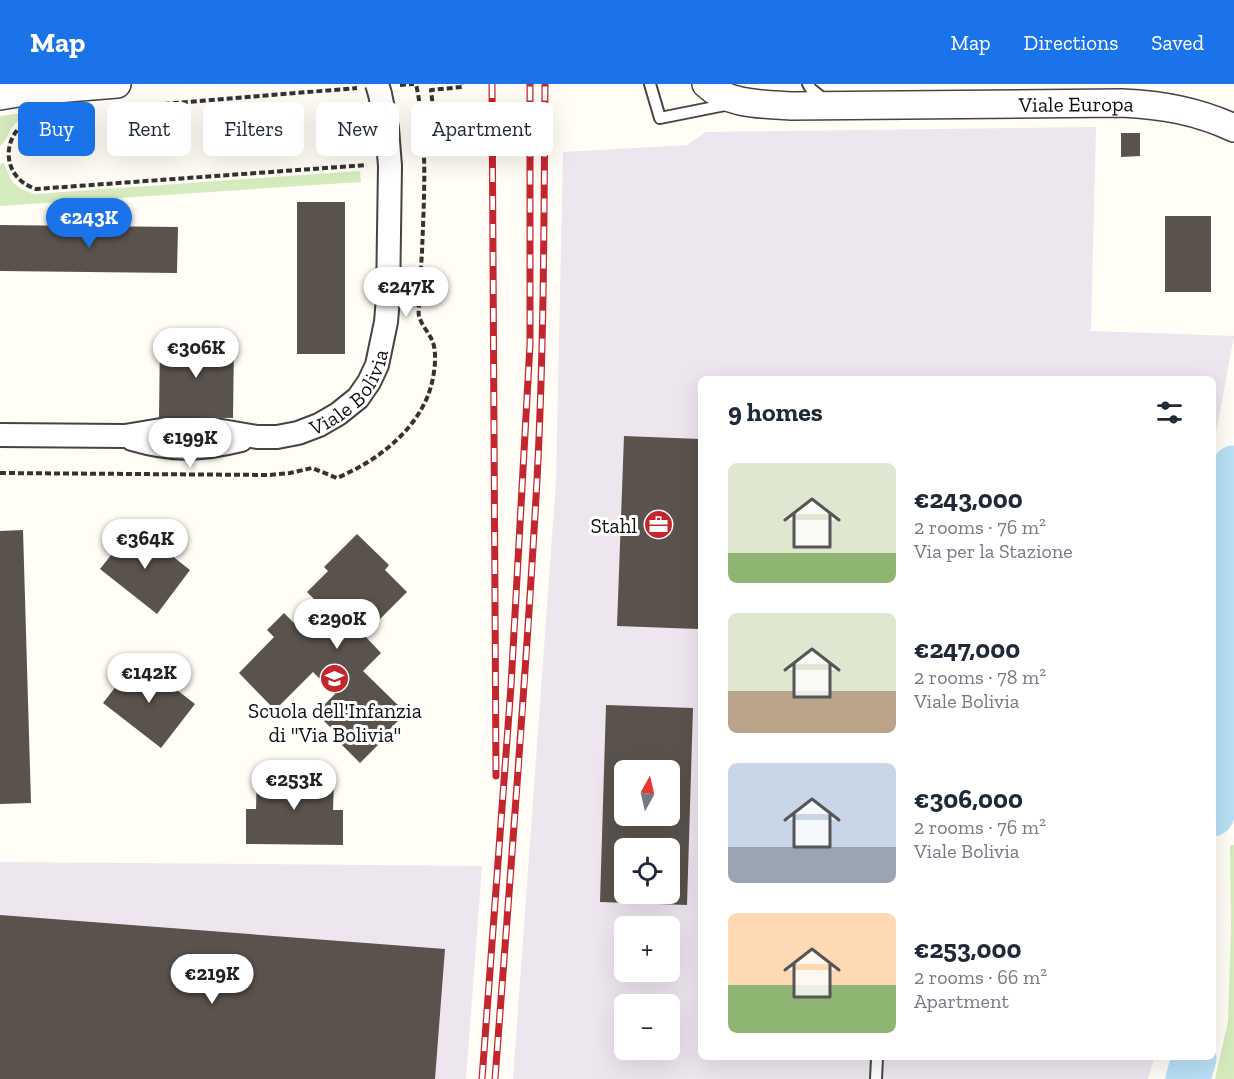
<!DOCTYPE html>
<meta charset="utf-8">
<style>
:root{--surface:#fff;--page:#f6f6f7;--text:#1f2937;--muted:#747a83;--accent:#1a73e8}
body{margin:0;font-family:"Zilla Slab",serif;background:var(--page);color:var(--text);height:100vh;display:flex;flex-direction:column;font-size:22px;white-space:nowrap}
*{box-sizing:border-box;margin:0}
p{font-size:20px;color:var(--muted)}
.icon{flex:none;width:33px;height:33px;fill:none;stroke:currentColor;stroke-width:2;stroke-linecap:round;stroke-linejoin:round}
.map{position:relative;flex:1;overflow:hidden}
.drawer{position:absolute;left:698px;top:292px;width:518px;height:684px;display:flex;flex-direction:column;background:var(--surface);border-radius:9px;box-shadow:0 6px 24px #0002}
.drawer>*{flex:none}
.banner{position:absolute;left:18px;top:18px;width:570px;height:54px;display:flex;gap:12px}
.needle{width:39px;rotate:8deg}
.controls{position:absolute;left:614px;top:676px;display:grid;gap:12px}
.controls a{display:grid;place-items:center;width:66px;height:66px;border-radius:9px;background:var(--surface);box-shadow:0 6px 24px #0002;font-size:30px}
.price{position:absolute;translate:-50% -51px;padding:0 14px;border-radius:21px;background:#fff;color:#222;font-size:20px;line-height:39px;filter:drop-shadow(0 2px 3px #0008)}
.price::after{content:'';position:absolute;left:50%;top:36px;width:18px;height:14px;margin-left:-9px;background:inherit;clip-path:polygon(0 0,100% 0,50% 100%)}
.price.active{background:var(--accent);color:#fff}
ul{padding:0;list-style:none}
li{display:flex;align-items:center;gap:18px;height:150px;padding:0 30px}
li span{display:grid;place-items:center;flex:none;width:168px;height:120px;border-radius:9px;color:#555}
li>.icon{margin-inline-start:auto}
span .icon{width:72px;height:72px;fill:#fffc;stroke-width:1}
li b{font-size:26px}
h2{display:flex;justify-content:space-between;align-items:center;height:72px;padding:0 30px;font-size:26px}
.pill{padding:0 21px;border-radius:9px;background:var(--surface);box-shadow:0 6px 24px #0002;font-size:21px;line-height:54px}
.pill.active{background:var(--accent);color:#fff}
header{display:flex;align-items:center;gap:36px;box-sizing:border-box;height:84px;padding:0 30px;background:var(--accent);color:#fff}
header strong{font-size:28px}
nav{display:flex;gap:33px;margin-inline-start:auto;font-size:21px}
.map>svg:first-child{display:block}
.industrial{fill:#eee6ef;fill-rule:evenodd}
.green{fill:#d5ebbd}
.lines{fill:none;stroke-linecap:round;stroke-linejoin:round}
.river{stroke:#b9e0f7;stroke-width:45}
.building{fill:#5a524d;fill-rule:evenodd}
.service-casing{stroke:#444;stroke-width:14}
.minor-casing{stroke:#444;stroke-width:26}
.tertiary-casing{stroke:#444;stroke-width:30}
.path{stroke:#333;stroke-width:4;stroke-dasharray:6 3;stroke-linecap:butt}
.service{stroke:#fff;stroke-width:10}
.minor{stroke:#fff;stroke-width:22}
.tertiary{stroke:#fff;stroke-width:27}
.rail-casing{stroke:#c4262e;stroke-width:7}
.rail{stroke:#fff;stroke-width:4.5;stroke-dasharray:14;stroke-linecap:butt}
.minor-bridge-casing{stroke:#444;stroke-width:26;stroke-linecap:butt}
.minor-bridge{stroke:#fff;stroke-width:22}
.labels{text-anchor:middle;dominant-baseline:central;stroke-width:6;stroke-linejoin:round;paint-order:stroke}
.street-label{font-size:21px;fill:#111;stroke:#fff}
.poi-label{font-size:21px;fill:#111;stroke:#fff;text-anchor:end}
</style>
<header>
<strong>Map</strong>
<nav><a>Map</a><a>Directions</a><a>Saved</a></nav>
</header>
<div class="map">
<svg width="1234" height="995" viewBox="0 0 1234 995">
<rect width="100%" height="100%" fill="#fffdf5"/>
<path class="industrial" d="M1096,43L1091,247L1234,252L1212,372V296H700V974H1154L1148,995H513L556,397L563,68L687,61L706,48ZM624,687H669V732H624ZM624,765H669V810H624ZM624,843H669V888H624ZM624,921H669V966H624Z
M0,778L482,782L466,995H0Z"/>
<path class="green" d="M46,26C33,29 19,33 11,45C7,51 6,57 0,62V32Z
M4,79C12,100 14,103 35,110L360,87L361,98L0,122V80Z
M1230,761H1234V995H1215L1228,937L1231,845Z"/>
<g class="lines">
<path class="river" d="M1212,730L1224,632L1216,480L1222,423L1234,384
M1188,995L1194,974"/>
</g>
<path class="building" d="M1121,49H1140V72L1121,73Z
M297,118H345V270H297Z
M1165,132H1211V208H1165Z
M0,141L178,143L177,189L0,187Z
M160,255L234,257L233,334L159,333Z
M624,352L700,355V467L698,545L617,542Z
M134,442L190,486L157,530L100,485Z
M23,446L31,719L0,720V447Z
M357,450L389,481L385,486L407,508L364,551L381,569L363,587L406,629L382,653L384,655L360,679L336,655L339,652L316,629L335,610L313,588L275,626L239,589L274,553L267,546L284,529L307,552L329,530L307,508L328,487L324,483Z
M137,575L195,620L161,664L103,619Z
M606,621L693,624L687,821L600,818ZM624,687H669V732H624ZM624,765H669V810H624Z
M257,685L306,686V695H334L333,726H343V761L246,760V725H256Z
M0,831L445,865L435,995H0Z"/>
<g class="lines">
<defs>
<path id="service" d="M650,0L660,34L730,20
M808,0L811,5L826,17
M876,995L877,974"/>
<g id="minor">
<path id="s1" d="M0,351L125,352L167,345H194L222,347L257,353H277L298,349L319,341L338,330L358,314L369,298L377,281L386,238L388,214L390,82L387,44L380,10"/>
<path d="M132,355C173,367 200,366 241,356"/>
</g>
<g id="tertiary">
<path id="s2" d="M706,0C728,21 762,20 791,22L1122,19C1163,21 1197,27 1234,44"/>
<path d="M0,12L31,7L117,0"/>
</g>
</defs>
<use href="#service" class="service-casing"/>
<use href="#minor" class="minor-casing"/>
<use href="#tertiary" class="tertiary-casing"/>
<path class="path" d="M400,1L414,0
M128,23L357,4
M422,33L434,32L431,6L462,3V0
M31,35C0,51 1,94 36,105L367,81
M0,389L269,391L290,389L312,384L337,394C372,379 408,354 425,318C433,303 439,271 432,256C428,248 421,240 419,232C418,227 419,219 420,214C420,199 421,183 422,168C424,113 428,55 416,0"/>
<use href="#service" class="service"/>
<use href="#minor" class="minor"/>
<use href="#tertiary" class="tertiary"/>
<defs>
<path id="rail" d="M492,0L496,692
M482,995L511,602L530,260V0
M495,995C510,795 526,596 537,396C544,264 544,132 545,0"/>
</defs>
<use href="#rail" class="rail-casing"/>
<use href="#rail" class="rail"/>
<defs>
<path id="minor-bridge" d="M377,0L380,10"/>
</defs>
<use href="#minor-bridge" class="minor-bridge-casing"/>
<use href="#minor-bridge" class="minor-bridge"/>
</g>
<defs>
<symbol id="office-disc" viewBox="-11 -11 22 22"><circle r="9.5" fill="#c4262e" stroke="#fff"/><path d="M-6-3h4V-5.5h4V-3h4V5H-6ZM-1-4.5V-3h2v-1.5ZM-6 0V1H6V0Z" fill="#fff"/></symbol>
<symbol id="school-disc" viewBox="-11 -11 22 22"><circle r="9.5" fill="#c4262e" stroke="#fff"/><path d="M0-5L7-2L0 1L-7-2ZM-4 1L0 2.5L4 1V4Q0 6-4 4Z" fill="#fff"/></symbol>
</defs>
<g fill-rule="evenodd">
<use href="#office-disc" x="642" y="424" width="33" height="33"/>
<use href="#school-disc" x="318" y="578" width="33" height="33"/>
</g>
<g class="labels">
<g class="street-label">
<text stroke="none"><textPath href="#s2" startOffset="375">Viale Europa</textPath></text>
<text stroke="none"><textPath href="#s1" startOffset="368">Viale Bolivia</textPath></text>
</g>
<g class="poi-label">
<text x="637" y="441">Stahl</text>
<text x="335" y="626" text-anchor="middle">Scuola dell'Infanzia<tspan x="335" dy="24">di "Via Bolivia"</tspan></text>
</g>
</g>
</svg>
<div class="controls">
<a><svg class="needle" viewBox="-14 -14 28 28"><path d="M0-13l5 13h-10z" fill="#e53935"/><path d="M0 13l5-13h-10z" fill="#747a83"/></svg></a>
<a><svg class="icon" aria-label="locate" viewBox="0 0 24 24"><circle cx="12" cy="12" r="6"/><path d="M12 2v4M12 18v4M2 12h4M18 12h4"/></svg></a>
<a>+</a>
<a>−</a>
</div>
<b class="price active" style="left:89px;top:165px">€243K</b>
<b class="price" style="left:406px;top:234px">€247K</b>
<b class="price" style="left:196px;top:295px">€306K</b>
<b class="price" style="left:190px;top:385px">€199K</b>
<b class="price" style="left:145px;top:486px">€364K</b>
<b class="price" style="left:337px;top:566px">€290K</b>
<b class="price" style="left:149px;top:620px">€142K</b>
<b class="price" style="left:294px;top:727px">€253K</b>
<b class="price" style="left:212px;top:921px">€219K</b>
<div class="banner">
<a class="pill active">Buy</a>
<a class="pill">Rent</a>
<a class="pill">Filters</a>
<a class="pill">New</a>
<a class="pill">Apartment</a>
</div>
<section class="drawer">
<h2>9 homes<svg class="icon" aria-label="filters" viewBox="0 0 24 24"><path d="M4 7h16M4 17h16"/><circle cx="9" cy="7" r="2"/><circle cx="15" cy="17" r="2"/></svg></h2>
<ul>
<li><span style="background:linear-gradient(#dfe7d0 75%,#8fb573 0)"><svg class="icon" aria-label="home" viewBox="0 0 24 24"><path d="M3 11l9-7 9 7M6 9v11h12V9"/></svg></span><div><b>€243,000</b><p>2 rooms · 76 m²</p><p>Via per la Stazione</p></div></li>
<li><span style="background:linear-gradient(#dfe7d0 65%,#b9a48a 0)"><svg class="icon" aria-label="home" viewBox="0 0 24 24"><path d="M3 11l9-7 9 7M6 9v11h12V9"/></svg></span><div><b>€247,000</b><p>2 rooms · 78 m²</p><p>Viale Bolivia</p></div></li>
<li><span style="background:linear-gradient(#c9d6e8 70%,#9aa5b1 0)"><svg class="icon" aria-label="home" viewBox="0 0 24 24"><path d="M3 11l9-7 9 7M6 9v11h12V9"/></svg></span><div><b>€306,000</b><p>2 rooms · 76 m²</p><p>Viale Bolivia</p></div></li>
<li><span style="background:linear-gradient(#ffd9b3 60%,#8fb573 0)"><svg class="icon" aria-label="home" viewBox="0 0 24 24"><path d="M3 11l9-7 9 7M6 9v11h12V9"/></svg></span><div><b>€253,000</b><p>2 rooms · 66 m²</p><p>Apartment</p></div></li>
</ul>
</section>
</div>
